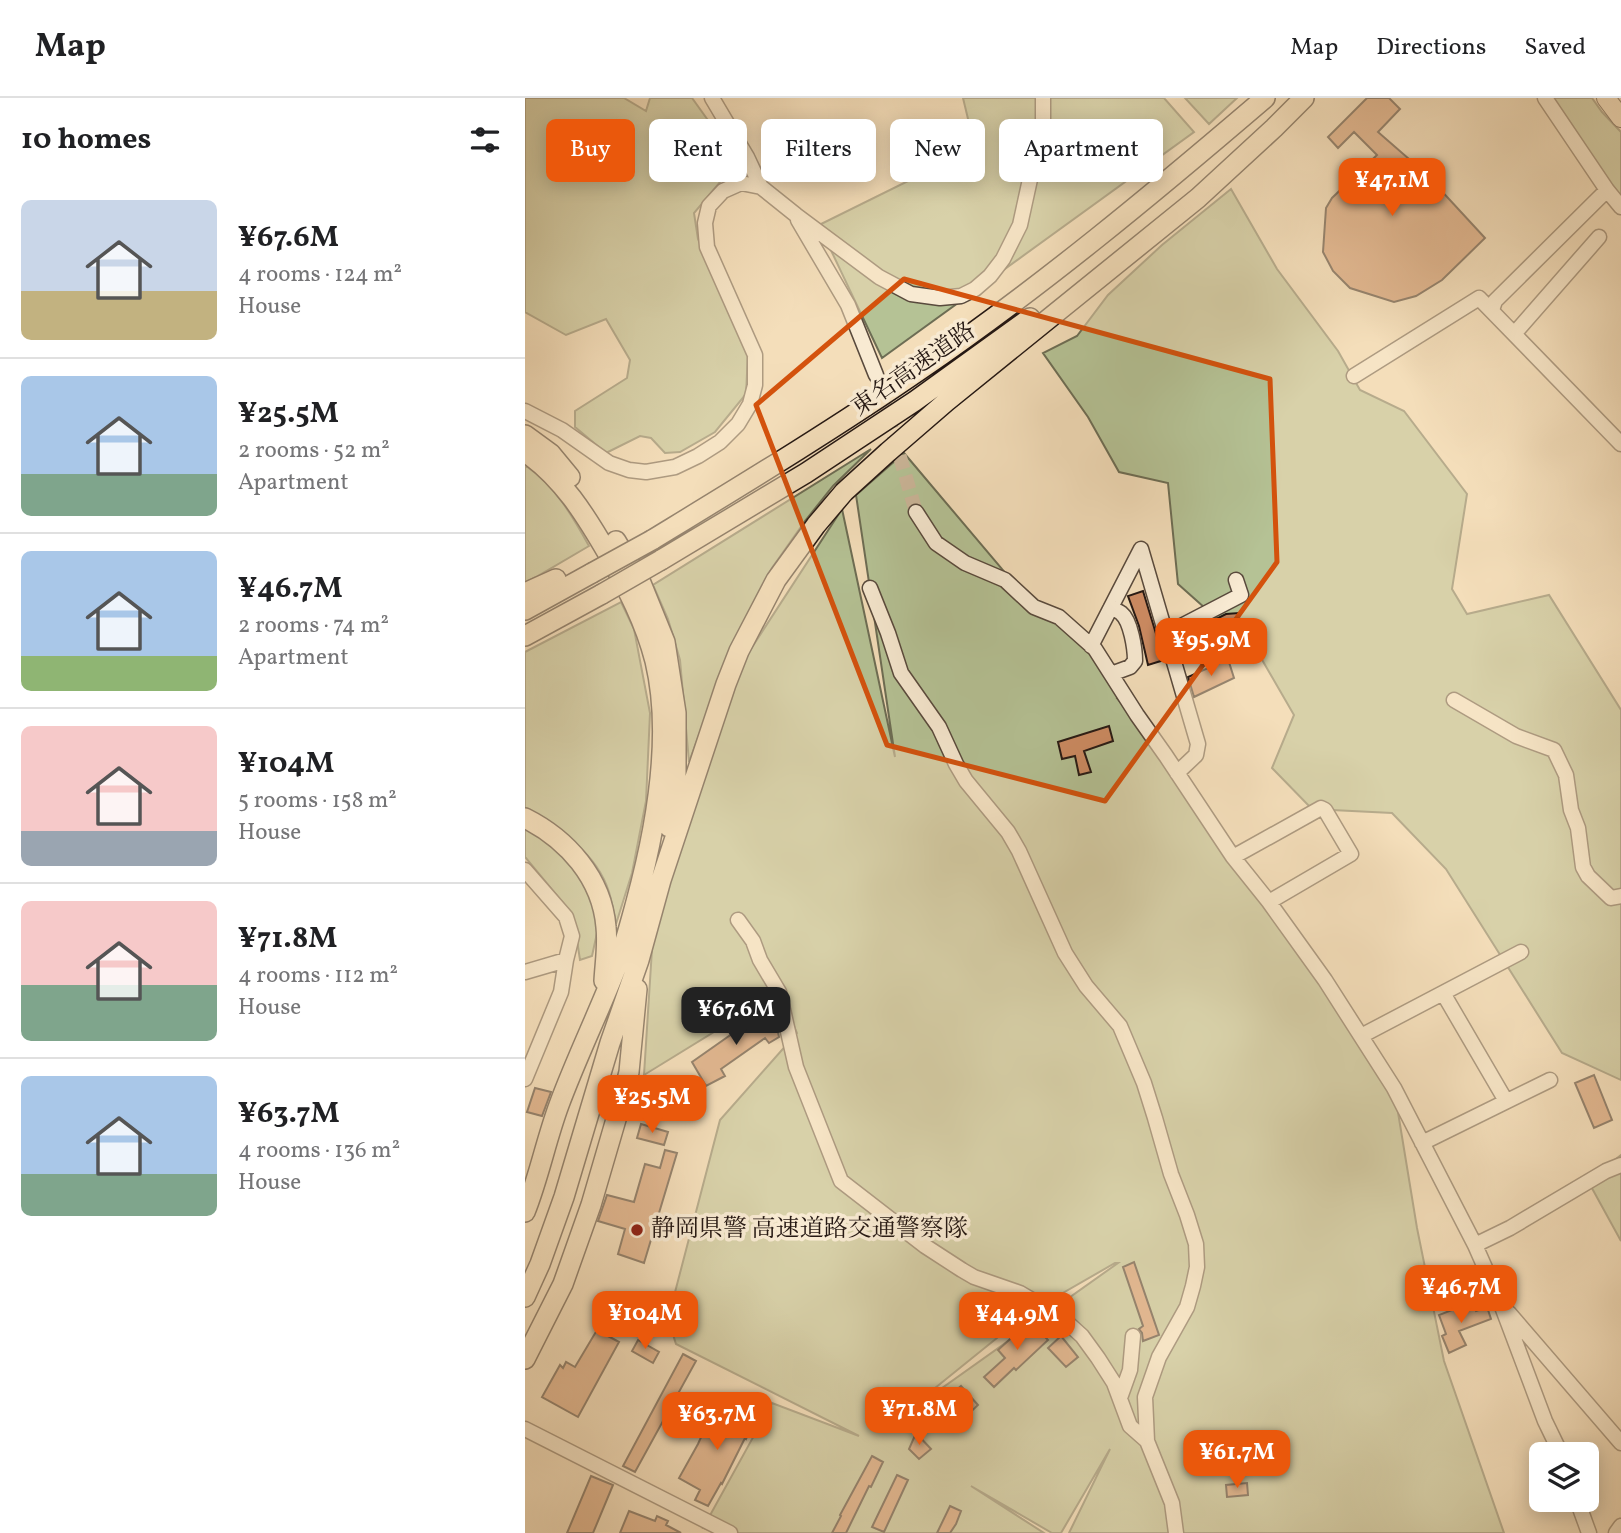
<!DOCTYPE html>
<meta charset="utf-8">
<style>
:root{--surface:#fff;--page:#f6f6f6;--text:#202124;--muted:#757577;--line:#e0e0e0;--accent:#ea580c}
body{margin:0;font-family:Vollkorn,"Noto Serif JP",serif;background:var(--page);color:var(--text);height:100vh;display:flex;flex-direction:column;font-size:26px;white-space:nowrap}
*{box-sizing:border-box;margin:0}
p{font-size:23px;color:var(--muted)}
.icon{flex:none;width:38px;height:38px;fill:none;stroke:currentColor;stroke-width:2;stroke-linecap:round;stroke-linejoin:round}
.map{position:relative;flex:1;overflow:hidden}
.drawer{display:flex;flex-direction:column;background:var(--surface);width:525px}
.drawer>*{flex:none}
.hud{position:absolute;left:21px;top:21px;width:665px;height:63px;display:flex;gap:14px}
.fabs{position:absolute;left:1004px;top:1344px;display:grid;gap:14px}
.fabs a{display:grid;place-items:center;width:70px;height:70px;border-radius:10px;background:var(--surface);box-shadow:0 4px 18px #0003;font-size:35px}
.price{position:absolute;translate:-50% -60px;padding:0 16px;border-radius:14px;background:var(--accent);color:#fff;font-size:23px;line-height:46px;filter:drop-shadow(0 2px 4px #0008)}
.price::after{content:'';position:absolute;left:50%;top:42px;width:21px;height:16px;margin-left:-10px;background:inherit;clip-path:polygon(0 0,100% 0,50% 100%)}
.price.active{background:#222;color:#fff}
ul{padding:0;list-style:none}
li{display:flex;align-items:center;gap:21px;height:175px;padding:0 21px}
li+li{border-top:2px solid var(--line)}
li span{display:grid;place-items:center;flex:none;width:196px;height:140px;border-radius:10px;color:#555}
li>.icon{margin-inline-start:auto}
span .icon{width:84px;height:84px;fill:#fffc;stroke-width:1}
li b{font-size:30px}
h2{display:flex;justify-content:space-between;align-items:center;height:84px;padding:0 21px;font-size:30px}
.pill{padding:0 24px;border-radius:10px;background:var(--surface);box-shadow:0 4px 18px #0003;font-size:24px;line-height:63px}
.pill.active{background:var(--accent);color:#fff}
header{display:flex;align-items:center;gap:42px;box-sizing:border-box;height:98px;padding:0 35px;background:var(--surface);border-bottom:2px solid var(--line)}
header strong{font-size:33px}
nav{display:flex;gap:38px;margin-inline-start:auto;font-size:24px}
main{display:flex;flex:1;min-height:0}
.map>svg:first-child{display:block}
.green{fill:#b5c295;stroke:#6d6d54;stroke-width:2;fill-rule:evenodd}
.building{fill:#ce8c63;stroke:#251813;stroke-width:2}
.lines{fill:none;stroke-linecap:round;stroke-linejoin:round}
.minor-tunnel{stroke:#cbb699;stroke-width:14;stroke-dasharray:14 7;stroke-linecap:butt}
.minor-casing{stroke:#594a3d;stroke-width:17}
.major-casing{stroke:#251813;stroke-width:20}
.highway-casing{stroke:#251813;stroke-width:22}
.minor{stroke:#f8ead2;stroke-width:14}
.major{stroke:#f4deba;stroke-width:18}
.highway{stroke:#f4deba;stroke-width:19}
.highway-bridge-casing{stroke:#251813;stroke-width:22;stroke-linecap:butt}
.highway-bridge{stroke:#f4deba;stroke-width:19}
.marked{fill:none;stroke:#d4520d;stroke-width:5;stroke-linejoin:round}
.poi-dot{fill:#8f2418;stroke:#f8ead2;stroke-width:2.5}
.labels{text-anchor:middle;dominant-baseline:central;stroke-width:7;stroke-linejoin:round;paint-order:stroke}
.street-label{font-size:24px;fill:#251813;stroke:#f8ead2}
.poi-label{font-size:24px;fill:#251813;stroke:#f8ead2;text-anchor:start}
</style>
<header>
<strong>Map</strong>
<nav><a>Map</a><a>Directions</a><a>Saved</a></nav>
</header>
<main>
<section class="drawer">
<h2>10 homes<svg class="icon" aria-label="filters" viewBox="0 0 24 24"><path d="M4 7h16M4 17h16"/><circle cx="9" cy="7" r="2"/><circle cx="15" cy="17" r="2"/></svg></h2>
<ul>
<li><span style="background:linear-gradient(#c9d6e8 65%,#c2b280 0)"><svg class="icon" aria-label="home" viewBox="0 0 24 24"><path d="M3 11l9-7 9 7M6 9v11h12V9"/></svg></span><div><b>¥67.6M</b><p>4 rooms · 124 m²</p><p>House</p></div></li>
<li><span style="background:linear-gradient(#a9c7e8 70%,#7fa58c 0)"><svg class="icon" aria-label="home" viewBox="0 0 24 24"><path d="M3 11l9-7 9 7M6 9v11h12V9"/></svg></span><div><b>¥25.5M</b><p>2 rooms · 52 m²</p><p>Apartment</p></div></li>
<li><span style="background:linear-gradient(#a9c7e8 75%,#8fb573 0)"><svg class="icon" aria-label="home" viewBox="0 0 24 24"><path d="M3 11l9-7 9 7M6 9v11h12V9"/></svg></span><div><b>¥46.7M</b><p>2 rooms · 74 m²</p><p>Apartment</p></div></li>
<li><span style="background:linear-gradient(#f6c9c9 75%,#9aa5b1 0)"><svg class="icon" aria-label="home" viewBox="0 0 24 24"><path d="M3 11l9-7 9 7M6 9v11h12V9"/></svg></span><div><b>¥104M</b><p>5 rooms · 158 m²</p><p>House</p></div></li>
<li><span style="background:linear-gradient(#f6c9c9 60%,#7fa58c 0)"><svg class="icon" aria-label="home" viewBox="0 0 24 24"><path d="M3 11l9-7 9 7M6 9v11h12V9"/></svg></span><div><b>¥71.8M</b><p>4 rooms · 112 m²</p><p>House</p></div></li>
<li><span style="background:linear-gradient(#a9c7e8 70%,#7fa58c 0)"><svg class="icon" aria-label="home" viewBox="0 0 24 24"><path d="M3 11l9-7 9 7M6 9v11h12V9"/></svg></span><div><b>¥63.7M</b><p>4 rooms · 136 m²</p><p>House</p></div></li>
</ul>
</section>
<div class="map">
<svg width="1096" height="1435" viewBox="0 0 1096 1435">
<rect width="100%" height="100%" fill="#f4deba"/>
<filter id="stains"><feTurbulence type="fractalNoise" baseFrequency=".00286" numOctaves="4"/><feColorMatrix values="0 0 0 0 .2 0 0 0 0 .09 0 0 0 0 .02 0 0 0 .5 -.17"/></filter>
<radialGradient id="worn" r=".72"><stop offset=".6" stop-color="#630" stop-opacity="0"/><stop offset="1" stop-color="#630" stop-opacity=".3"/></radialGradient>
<path class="green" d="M0,0H99L121,13L125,0H167L195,39L206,60L196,83L169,115L173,141L203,213L223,255L221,296L190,334L155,354L140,355L126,340L115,338L81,355L50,329V313L102,280L105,262L81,221L41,237L0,214Z
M438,0H639L669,34L357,260L294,127L450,50Z
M660,0H712L684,26Z
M1027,0H1067L1077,14L1096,34V109Z
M706,91L752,171L813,253L835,292L879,313L942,396L927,491L942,516L1024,497L1096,612V982L1037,955L921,771L867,715L787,711L747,670L769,617L736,560L653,486L643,385L594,374L563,319L518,255L552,238L583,197L637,147Z
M346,351L308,388L280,423L247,470L206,550L164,664L155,562L143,521L128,487Z
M379,355L509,509L564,547L598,595L592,600L639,655L869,990L892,1130L919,1263L979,1435H544L585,1351L536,1435H527L446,1388L519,1435H196L178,1430L247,1305L334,1338L151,1246L143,1221L195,1022L272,935L254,894L119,977L130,804L220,560L317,411L370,659L331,397ZM590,1165H593L358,1332L503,1215Z
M0,367C30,388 47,417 64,448L11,479L0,484Z
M96,504L109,531L125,615L121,703L107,775L91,826C89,816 87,804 84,794C71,753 34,732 0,712V554Z
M0,729L7,732L51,770L70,811L72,835L67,858L55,862L50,829L39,806L0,759Z
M1096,1057V1143L1063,1083Z"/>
<path class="building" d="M842,0H864L875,11L853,34L900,75L960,140L917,182L891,198L869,204L825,190L808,173L798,154L801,110L807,100L852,57L829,34L813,50L803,39Z
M618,493L639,562L623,567L614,528L603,498Z
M714,515L715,536L691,538V521L701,516Z
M703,561L709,580L669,599L663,579Z
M584,628L588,643L559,653L566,674L554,677L550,658L537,661L533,644Z
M241,912L246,917L249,916L254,939L244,945L240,940L196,971L200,978L181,988L167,964Z
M1069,977L1087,1022L1069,1030L1050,985Z
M10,990L26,994L17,1018L2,1014Z
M152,994L173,1000L170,1013L148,1006Z
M116,1026L143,1034L139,1047L112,1040Z
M140,1052L152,1055L119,1165L93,1156L100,1131L73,1123L82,1097L109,1104L120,1066L135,1070Z
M609,1164L634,1237L618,1243L617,1235L614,1231L618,1228L598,1169Z
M948,1209L951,1213L962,1209L966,1221L934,1233L941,1247L924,1255L917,1238L921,1236L914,1217L932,1210L934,1215Z
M505,1223L523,1242L491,1272L489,1270L469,1289L459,1279L480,1260L473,1252Z
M72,1232L94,1244L53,1319L17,1299L35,1267L38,1270L41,1264L50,1269Z
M536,1238L553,1259L541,1269L523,1250Z
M113,1242L134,1254L128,1265L107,1253Z
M158,1256L171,1263L110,1374L98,1368Z
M436,1288L453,1307L437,1322L420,1302Z
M224,1302L236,1309L224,1332H225L221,1341L220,1340L197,1386L196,1385L183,1408L170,1402L175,1392L154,1380L173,1346L187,1315L212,1325Z
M391,1335L406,1351L394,1361L384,1351Z
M347,1358L358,1364L346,1389L344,1388L321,1435H307L316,1418L315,1417Z
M372,1377L383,1382L359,1434L347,1429Z
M66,1378L88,1387L68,1435H42Z
M722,1385L723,1397L702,1399L701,1387Z
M425,1408L436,1413L431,1426L425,1435H412Z
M104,1413L130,1423L132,1418L143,1423L141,1427L156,1435H95Z"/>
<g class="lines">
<path class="minor-tunnel" d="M351,277L391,414"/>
<defs>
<path id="minor" d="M187,0L222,59L236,89
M1020,0L1082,92L1096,109
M273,122L323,207L351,277
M967,212L970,203L1082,92
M989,236L1074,139
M829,278L954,200L1096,346
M0,313L37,332L84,365L104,372L121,374L150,369L173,358L195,344L213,326L225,306L230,287V257L182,149L180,125L184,108L198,93L216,85L236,89L271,117L354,179L386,196L415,200L436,198L450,191L465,178L478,161L495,127L518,22V0
M391,414L411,445L440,465L480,482L509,509L534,519L570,551L612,617L641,658L708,759L744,804L800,882L869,990L950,1147L976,1206L1020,1323L1036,1356
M345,490L363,535L376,575L414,629L431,666L441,683L483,734L494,753L540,855L561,888L595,928L619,985L630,1020L646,1076L662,1117L671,1146L672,1169L668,1188L662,1209L634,1259L620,1299L622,1343L647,1405L651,1435
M586,509C587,510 595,514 596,515C606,523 610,551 610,563L605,569L586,576
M641,536L716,497L711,482
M566,548L616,451L673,646L671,657L652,675
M929,602L991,638L1029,652L1041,677L1046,712L1053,730L1058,769L1063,778L1086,800L1096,798
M708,759L796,710L800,712L826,756L744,804
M0,772L41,819L47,838L41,862L36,894L0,981
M213,822L228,843L235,862L254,894L271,969L316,1083L400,1148L437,1172L449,1179L495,1195L536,1219L557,1238L573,1260L589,1285L605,1328L622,1343
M0,874L41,862
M918,895L981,1003
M836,938L996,854
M897,1045L1025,982
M950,1147L985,1130L1081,1073L1096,1067
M984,1215L1096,1345
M595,1300L605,1272L608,1238
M0,1331L205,1435
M1052,1402L1064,1435
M1091,1435L1096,1428"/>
<path id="major" d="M1081,0L1096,20"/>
<path id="highway" d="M0,337L26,356L45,379
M0,354C37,379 61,418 83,456C102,490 120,524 130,563C148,638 131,730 111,804C105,826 99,849 91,870C73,916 51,961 34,1007C21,1042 14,1079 0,1114
M127,442C217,387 308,332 395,272C516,189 629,95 740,0
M91,443L116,485L140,544L151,615V687L144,729
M136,462L281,375L390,303L505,220
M0,495L31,481
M0,512L67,475
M0,538L77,496
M0,720C42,741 77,780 81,829C83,847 80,865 79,883
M0,1199L15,1166L39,1099L85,945L114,862L136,782L201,586L214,553L251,482L291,427L319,394L363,354L422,303L673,100L749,30L779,0
M0,1261L38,1186L66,1107L99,994L104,974L112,891"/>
</defs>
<use href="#minor" class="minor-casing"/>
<use href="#major" class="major-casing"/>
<use href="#highway" class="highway-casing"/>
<use href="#minor" class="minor"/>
<use href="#major" class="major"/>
<use href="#highway" class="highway"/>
<defs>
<path id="highway-bridge" d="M67,475L127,442
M77,496L136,462"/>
</defs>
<use href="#highway-bridge" class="highway-bridge-casing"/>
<use href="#highway-bridge" class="highway-bridge"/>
</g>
<path d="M0 0H1096V1435H0ZM379,181L745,281L752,464L580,703L362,647L231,307Z" fill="#f4deba" fill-opacity=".55" fill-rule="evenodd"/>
<path class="marked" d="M379,181L745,281L752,464L580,703L362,647L231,307Z"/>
<circle class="poi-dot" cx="112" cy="1132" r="7"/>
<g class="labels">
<g class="street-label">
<text transform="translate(389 272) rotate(-35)">東名高速道路</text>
</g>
<g class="poi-label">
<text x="126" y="1132">静岡県警 高速道路交通警察隊</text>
</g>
</g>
<rect width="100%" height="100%" filter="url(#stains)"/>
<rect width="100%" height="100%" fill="url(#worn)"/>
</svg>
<div class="fabs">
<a><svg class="icon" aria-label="layers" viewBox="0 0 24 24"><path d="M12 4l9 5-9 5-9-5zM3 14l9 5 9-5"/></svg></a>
</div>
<b class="price" style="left:867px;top:120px">¥47.1M</b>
<b class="price" style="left:686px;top:580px">¥95.9M</b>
<b class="price active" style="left:211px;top:949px">¥67.6M</b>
<b class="price" style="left:127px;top:1037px">¥25.5M</b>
<b class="price" style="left:936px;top:1227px">¥46.7M</b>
<b class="price" style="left:120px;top:1253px">¥104M</b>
<b class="price" style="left:492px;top:1254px">¥44.9M</b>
<b class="price" style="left:394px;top:1349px">¥71.8M</b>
<b class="price" style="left:192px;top:1354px">¥63.7M</b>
<b class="price" style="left:712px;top:1392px">¥61.7M</b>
<div class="hud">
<a class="pill active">Buy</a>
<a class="pill">Rent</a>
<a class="pill">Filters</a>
<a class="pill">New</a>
<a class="pill">Apartment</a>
</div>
</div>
</main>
